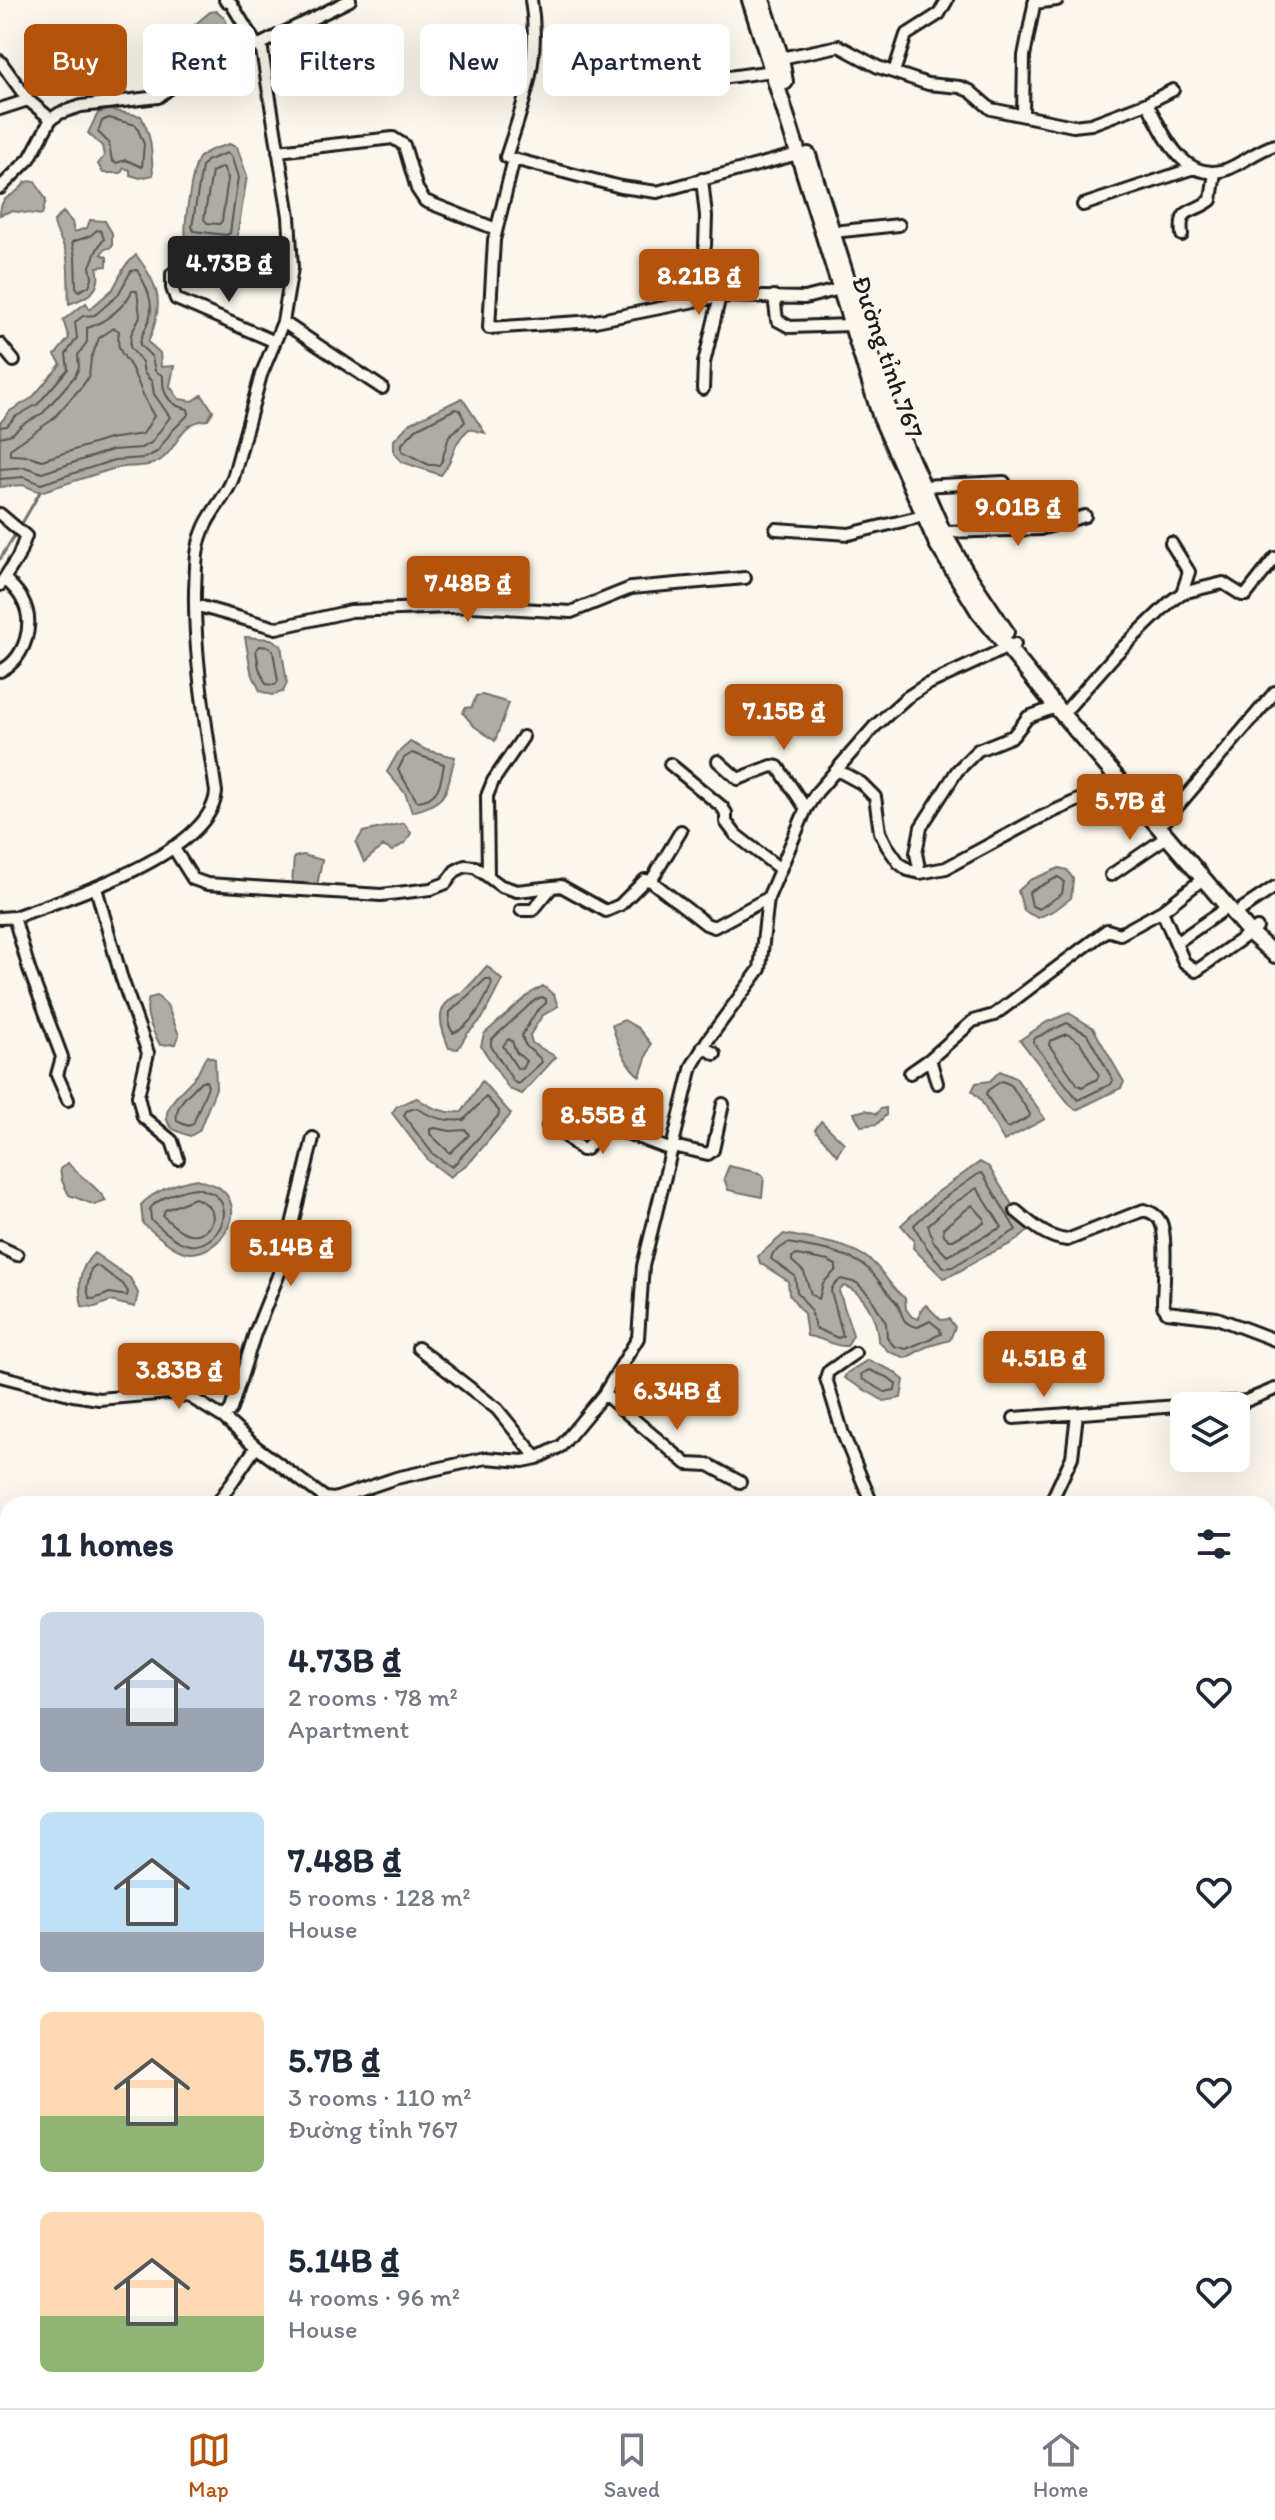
<!DOCTYPE html>
<meta charset="utf-8">
<style>
:root{--surface:#fff;--page:#f6f6f7;--text:#1f2937;--muted:#747a83;--line:#e0e1e3;--accent:#b45309}
body{margin:0;font-family:Itim,sans-serif;background:var(--page);color:var(--text);height:100vh;display:flex;flex-direction:column;font-size:30px;white-space:nowrap}
*{box-sizing:border-box;margin:0}
p{font-size:26px;color:var(--muted)}
.icon{flex:none;width:44px;height:44px;fill:none;stroke:currentColor;stroke-width:2;stroke-linecap:round;stroke-linejoin:round}
.map{position:relative;flex:1;overflow:hidden}
.details{position:absolute;left:0px;top:1496px;width:1276px;height:912px;display:flex;flex-direction:column;background:var(--surface);border-radius:24px 24px 0 0;box-shadow:0 8px 32px #0002}
.details>*{flex:none}
.hud{position:absolute;left:24px;top:24px;width:800px;height:72px;display:flex;gap:16px}
.controls{position:absolute;left:1170px;top:1392px;display:grid;gap:16px}
.controls a{display:grid;place-items:center;width:80px;height:80px;border-radius:12px;background:var(--surface);box-shadow:0 8px 32px #0002;font-size:40px}
.price{position:absolute;translate:-50% -68px;padding:0 18px;border-radius:8px;background:var(--accent);color:#fff;font-size:26px;line-height:52px;filter:drop-shadow(0 2px 4px #0008)}
.price::after{content:'';position:absolute;left:50%;top:48px;width:24px;height:18px;margin-left:-12px;background:inherit;clip-path:polygon(0 0,100% 0,50% 100%)}
.price.current{background:#222;color:#fff}
ul{padding:0;list-style:none}
li{display:flex;align-items:center;gap:24px;height:200px;padding:0 40px}
li span{display:grid;place-items:center;flex:none;width:224px;height:160px;border-radius:12px;color:#555}
li>.icon{margin-inline-start:auto}
span .icon{width:96px;height:96px;fill:#fffc;stroke-width:1}
li b{font-size:34px}
h2{display:flex;justify-content:space-between;align-items:center;height:96px;padding:0 40px;font-size:34px}
.chip{padding:0 28px;border-radius:12px;background:var(--surface);box-shadow:0 8px 32px #0002;font-size:28px;line-height:72px}
.chip.current{background:var(--accent);color:#fff}
.dock{display:flex;justify-content:space-around;align-items:center;height:112px;border-top:2px solid var(--line);background:var(--surface);font-size:22px;color:var(--muted)}
.dock a{display:grid;justify-items:center;gap:4px}
.dock .current{color:var(--accent)}
.map>svg:first-child{display:block}
.water{fill:#afaca5;stroke:#74726e;stroke-width:2}
.lines{fill:none;stroke-linecap:round;stroke-linejoin:round}
.shore{stroke:#575653;stroke-width:2}
.stream{stroke:#74726e;stroke-width:3}
.minor-casing{stroke:#1c1c1c;stroke-width:16}
.major-casing{stroke:#1c1c1c;stroke-width:20}
.minor{stroke:#fbf7ec;stroke-width:10}
.major{stroke:#fbf7ec;stroke-width:14}
.labels{text-anchor:middle;dominant-baseline:central;stroke-width:7;stroke-linejoin:round;paint-order:stroke}
.street-label{font-size:26px;fill:#1c1c1c;stroke:#fbf7ec}
</style>
<div class="map">
<svg width="1275" height="2408" viewBox="0 0 1275 2408">
<rect width="100%" height="100%" fill="#fbf7ec"/>
<filter id="ink" filterUnits="userSpaceOnUse"><feTurbulence type="fractalNoise" baseFrequency=".0125" numOctaves="2"/><feDisplacementMap in="SourceGraphic" scale="16" xChannelSelector="R" yChannelSelector="G"/><feConvolveMatrix kernelMatrix="1 2 1 2 8 2 1 2 1" color-interpolation-filters="sRGB"/></filter>
<g filter="url(#ink)">
<path class="water" d="M217,11C227,19 229,24 227,36L213,48H208L203,55L190,50L193,46L190,41L192,27L210,12Z
M109,110L141,116C153,140 151,150 153,175L140,178L130,175V170L124,168L121,173H103L98,164L104,156L102,146L88,133L98,113Z
M229,144L237,147L247,176L235,249C219,241 203,243 186,237C183,228 193,163 200,157C206,150 220,147 229,144Z
M35,181L46,200L42,215L11,211L0,215C0,192 16,199 25,182Z
M63,212L72,222L74,232L87,228L90,220L105,221L112,233V247L105,249L101,254L107,257V266L97,267C103,290 89,297 69,304C68,289 69,273 67,258C66,244 55,235 54,221Z
M136,255C161,287 164,306 148,342L160,353L161,367L174,366L170,386L179,399L193,401L202,395L213,411L208,420C178,422 181,444 162,459C147,470 129,464 113,469C88,476 64,485 40,492L23,485L0,487V423L10,411L32,398L61,364L55,355L69,338L63,320L86,303L90,309L113,289L125,266Z
M462,398L485,433L469,429C450,445 456,458 441,475L402,462L394,453V440L410,423Z
M245,637L271,639L281,645L287,683L283,692L272,695L260,691L251,671Z
M482,695L509,703L495,741L474,726L463,713L465,708L472,707L476,696Z
M410,742L426,750L455,757C445,792 451,801 412,812L405,793L387,772L398,753Z
M404,823L411,833L406,842L392,851L383,846L364,862L356,843L363,832Z
M303,855L322,860L317,886L292,884L294,857Z
M1059,868L1067,870L1073,879L1071,898L1055,910L1038,918L1024,911L1018,891L1030,880Z
M487,966L502,980L482,1019L467,1034L458,1049L449,1048C440,1025 433,1007 459,994C469,989 479,974 487,966Z
M543,986L554,995L558,1006L542,1016L530,1035L532,1043L556,1057L522,1094L509,1089L481,1046L484,1034L531,993Z
M157,996L167,1005L179,1035L176,1044L160,1045C153,1031 143,1014 149,998Z
M1069,1013L1093,1028L1124,1082L1121,1088L1076,1110L1070,1105L1020,1040L1047,1022Z
M624,1020L638,1028L651,1044L640,1076C627,1069 616,1040 612,1025Z
M207,1056L215,1059L216,1088L199,1131L190,1136C185,1134 176,1131 172,1128C153,1110 190,1085 198,1073C201,1067 203,1061 207,1056Z
M1000,1071L1016,1078L1045,1119L1004,1141L980,1099L972,1091L976,1083L990,1081Z
M482,1081L511,1114L471,1161L450,1177L428,1160L392,1113L397,1106L417,1098C431,1108 444,1114 462,1112Z
M886,1108V1115L877,1124L861,1126L854,1113L866,1110L877,1114L880,1109Z
M821,1121L844,1143L837,1155L815,1130Z
M980,1162L989,1167L1028,1231C1015,1244 1000,1248 983,1257C969,1264 959,1274 943,1278L913,1248L914,1240L901,1225L935,1194Z
M68,1163C79,1177 97,1185 106,1201L95,1205L69,1195L62,1181L60,1169Z
M729,1166L759,1173L764,1177L762,1197L728,1190L724,1178Z
M197,1179C204,1182 215,1184 221,1189C248,1212 221,1252 191,1253C174,1253 156,1233 143,1224L141,1205C153,1191 179,1182 197,1179Z
M784,1234C812,1240 847,1242 870,1260C884,1271 890,1288 905,1298L906,1309L912,1317L919,1319L920,1311L926,1305L941,1320L949,1319L955,1327L950,1340L926,1347L906,1358L889,1352L878,1341C878,1321 865,1292 844,1286L839,1291L853,1335L847,1346C832,1347 822,1337 807,1336L804,1314L789,1294L788,1281L760,1263L758,1256Z
M94,1253L130,1278L138,1293L135,1307L110,1301L95,1307L82,1306C78,1285 78,1269 94,1253Z
M868,1360L893,1371L904,1380L901,1398L884,1401L844,1378L847,1373Z"/>
<g class="lines">
<path class="shore" d="M109,118L136,125L144,144L142,167L126,160L116,163L112,161L109,143L98,132L102,121Z
M227,153L231,156L238,177L230,233L226,235L194,231L192,227L202,167L206,161Z
M223,167L228,178L222,221L219,224L207,223L204,219L212,172Z
M97,230L101,231L104,239C96,248 95,256 90,266L92,278L89,286L79,291L76,287L75,257L72,242L90,236Z
M114,328L119,331C116,351 122,352 131,367C139,383 144,400 154,416L143,434L109,439L42,460L29,456L10,455V449L52,420L83,385L89,376L91,359L99,338Z
M455,409L460,410L465,422L449,436L442,461L439,465H429L402,451V444L416,429Z
M0,427L7,426L15,417L38,404L68,369L66,354L77,338L75,322L83,316L95,315L118,295L131,271L137,270C146,285 155,303 149,320C146,330 140,335 140,345L152,357L155,371L163,376C162,394 170,406 188,409L189,414L172,431L157,452L144,458L114,460L41,484L24,477L0,479
M0,437L12,434L22,425L43,413L75,376L79,367L78,355L87,342V328C104,323 125,307 132,291H137L140,316L131,335L130,347L142,362L144,373L152,382L154,394L170,417L151,443L141,448L112,450L42,473L25,467L0,469
M260,646L269,647L273,651L278,681L275,685L266,684L259,668L256,650Z
M412,753L444,764C441,783 439,800 417,801L398,770L404,758Z
M1058,877L1064,881L1062,894L1039,909L1032,906L1029,892Z
M486,979H490L492,983C486,1000 471,1027 453,1033L449,1025L450,1012Z
M542,997L546,999V1003L536,1012L522,1035C525,1053 537,1050 542,1062L518,1084L514,1082L491,1046V1040L535,1000Z
M1067,1023L1087,1034L1113,1080L1111,1084L1078,1100L1033,1042L1035,1038Z
M1067,1034L1080,1042L1099,1075L1097,1079L1082,1087L1078,1085L1049,1045L1050,1041Z
M508,1039L512,1041L516,1052L526,1061L522,1069L517,1068L503,1046Z
M201,1081H206L208,1086L193,1124L188,1126L177,1121C174,1103 190,1094 201,1081Z
M1002,1081L1011,1085L1030,1114L1029,1117L1008,1128L1005,1126L986,1094L988,1090Z
M486,1097L499,1111V1115L452,1167L433,1154L404,1116L406,1111L416,1108C431,1117 445,1122 464,1120Z
M435,1128L450,1131L466,1130L469,1135L450,1153L430,1134V1129Z
M980,1173L983,1174L1016,1230L952,1267L945,1268C930,1254 922,1242 914,1225L941,1200Z
M197,1188C202,1190 211,1192 215,1195C237,1213 214,1248 190,1245C175,1243 162,1228 151,1220L150,1209C157,1198 183,1189 197,1188Z
M977,1188L1002,1227L947,1256L933,1241L928,1225L947,1208Z
M195,1198C227,1210 210,1237 191,1234C180,1233 170,1222 163,1216L165,1210Z
M972,1205L984,1218V1223L953,1240H949L944,1235L943,1228Z
M788,1243C813,1248 845,1251 866,1267C877,1276 885,1291 895,1301C905,1312 897,1323 918,1327L930,1321L940,1329L941,1334L906,1349L894,1346L887,1338L886,1323L870,1296L857,1283L841,1279L833,1286L831,1291L843,1336L838,1338L815,1328L811,1310L797,1292L795,1276L771,1259L773,1253Z
M797,1255L828,1261L836,1265V1270L823,1283L819,1299L811,1294L804,1272L792,1261V1257Z
M96,1265L123,1284L128,1292L127,1296L110,1293L94,1299L89,1298L87,1288L91,1269Z
M869,1370L889,1378L896,1384L895,1390L885,1392L862,1379L861,1374Z"/>
<path class="stream" d="M20,527L40,492
M0,559L16,533"/>
<defs>
<path id="minor" d="M225,0L231,3L257,46
M531,0C541,59 524,102 506,157L621,187L657,192L798,154
M1034,3L1057,0
M781,58L839,46L878,67L928,84L960,87L970,91L991,109L1073,126L1091,124L1147,103L1173,90
M0,61L28,100L51,119
M894,72L906,35L939,14L947,0
M669,85L773,71
M1147,103C1163,132 1182,183 1225,170C1242,164 1257,150 1275,145
M0,109L28,100
M1023,115L1024,56L1035,0
M278,151L393,138L404,145L417,189L425,201L496,229
M514,159L494,240L489,328L595,321L720,296L805,298L840,289
M702,179L706,216L705,246
M0,188L30,158L51,119L60,113L81,106L158,97L194,70L261,44L350,0
M1083,205L1194,168
M833,232L899,225
M1182,235C1179,206 1191,215 1211,200L1215,172
M172,274V288L176,299L273,341
M774,296L777,320L790,327L850,325
M283,322L382,388
M0,344L14,361
M703,389L704,363L720,296
M921,486L1004,482
M0,514L26,536L18,557L0,585
M776,529L849,534L923,516
M943,532L1040,529L1085,516
M1171,543L1189,572L1182,593
M195,605L276,628L351,611L472,606L571,612L631,588L745,578
M0,671C25,659 36,624 22,599C18,591 11,585 5,579
M1069,707L1115,655L1171,601L1182,593L1223,583L1242,595H1246L1275,558
M718,761L738,779L772,766L778,767L806,809
M670,764L722,807L726,813V822L736,835L780,869
M837,770L861,783L875,797L880,832L887,846L899,863L908,870L920,873L946,868L1037,819L1120,781
M1166,820L1275,692
M173,847L193,879L207,884L381,895L431,889L446,883L455,871L465,866L475,867L501,886L517,891L561,886L606,911L620,905L645,880L651,881L706,924L714,927L768,898
M920,873L916,853L921,827L957,771L978,750L1013,736L1028,717L1056,707
M1111,875L1168,836
M488,876L487,796L493,781L523,737
M651,881L681,831
M96,888L121,976L148,1053L138,1096L143,1117L172,1141L178,1159
M1242,909L1275,887
M521,910H533L552,887
M1162,911L1184,962L1196,971L1257,928
M14,917L29,969L62,1057L57,1075L68,1100
M0,918L14,917C65,899 211,854 216,792C206,725 194,659 195,591C196,571 195,550 203,531C209,513 225,499 233,478L261,375L283,322L292,268L289,216L261,44
M1176,943L1229,906
M703,1046L715,1054
M930,1059L937,1083
M910,1073L930,1059L973,1021L994,1015L1107,930L1120,934L1162,911L1204,878
M548,1126L565,1135L582,1150L586,1149L600,1134L613,1128L672,1150
M673,1146L708,1154L713,1150L723,1104
M1016,1211C1032,1224 1046,1238 1067,1240L1144,1210C1151,1212 1157,1215 1160,1221C1168,1233 1163,1289 1163,1306L1167,1312L1217,1318L1275,1340
M0,1247L17,1255
M418,1348L497,1409L537,1458
M855,1353L828,1372L826,1378L843,1434L872,1504
M0,1376L73,1395L99,1399L168,1393L190,1397L224,1418L256,1447L325,1498L334,1499L396,1478L486,1458L523,1461L537,1458L561,1446L604,1394L638,1338L643,1266L692,1066L707,1041L760,969L768,898L806,809L817,792L874,727L906,698L926,685L1015,644
M604,1394L687,1464L709,1465L740,1482
M224,1418L231,1409L255,1333L282,1266L313,1138
M1014,1418L1246,1401L1275,1389
M217,1504L256,1447
M1050,1504L1072,1457L1077,1414
M1268,2169L1275,2173
M470,2400L476,2408"/>
<path id="major" d="M750,0L881,418L937,544L979,612L1056,707L1250,933L1275,955
M762,0L781,58L785,82
M808,155L885,400L943,532L966,572L1006,632"/>
</defs>
<use href="#minor" class="minor-casing"/>
<use href="#major" class="major-casing"/>
<use href="#minor" class="minor"/>
<use href="#major" class="major"/>
</g>
</g>
<g class="labels">
<g class="street-label">
<text transform="translate(888 357) rotate(71)">Đường tỉnh 767</text>
</g>
</g>
</svg>
<div class="controls">
<a><svg class="icon" aria-label="layers" viewBox="0 0 24 24"><path d="M12 4l9 5-9 5-9-5zM3 14l9 5 9-5"/></svg></a>
</div>
<b class="price current" style="left:229px;top:304px">4.73B ₫</b>
<b class="price" style="left:699px;top:317px">8.21B ₫</b>
<b class="price" style="left:1018px;top:548px">9.01B ₫</b>
<b class="price" style="left:468px;top:624px">7.48B ₫</b>
<b class="price" style="left:784px;top:752px">7.15B ₫</b>
<b class="price" style="left:1130px;top:842px">5.7B ₫</b>
<b class="price" style="left:603px;top:1156px">8.55B ₫</b>
<b class="price" style="left:291px;top:1288px">5.14B ₫</b>
<b class="price" style="left:1044px;top:1399px">4.51B ₫</b>
<b class="price" style="left:179px;top:1411px">3.83B ₫</b>
<b class="price" style="left:677px;top:1432px">6.34B ₫</b>
<div class="hud">
<a class="chip current">Buy</a>
<a class="chip">Rent</a>
<a class="chip">Filters</a>
<a class="chip">New</a>
<a class="chip">Apartment</a>
</div>
<section class="details">
<h2>11 homes<svg class="icon" aria-label="filters" viewBox="0 0 24 24"><path d="M4 7h16M4 17h16"/><circle cx="9" cy="7" r="2"/><circle cx="15" cy="17" r="2"/></svg></h2>
<ul>
<li><span style="background:linear-gradient(#c9d6e8 60%,#9aa5b1 0)"><svg class="icon" aria-label="home" viewBox="0 0 24 24"><path d="M3 11l9-7 9 7M6 9v11h12V9"/></svg></span><div><b>4.73B ₫</b><p>2 rooms · 78 m²</p><p>Apartment</p></div><svg class="icon" aria-label="heart" viewBox="0 0 24 24"><path d="M12 20l-8-8c-3-5 5-10 8-4 3-6 11-1 8 4z"/></svg></li>
<li><span style="background:linear-gradient(#bfe0f5 75%,#9aa5b1 0)"><svg class="icon" aria-label="home" viewBox="0 0 24 24"><path d="M3 11l9-7 9 7M6 9v11h12V9"/></svg></span><div><b>7.48B ₫</b><p>5 rooms · 128 m²</p><p>House</p></div><svg class="icon" aria-label="heart" viewBox="0 0 24 24"><path d="M12 20l-8-8c-3-5 5-10 8-4 3-6 11-1 8 4z"/></svg></li>
<li><span style="background:linear-gradient(#ffd9b3 65%,#8fb573 0)"><svg class="icon" aria-label="home" viewBox="0 0 24 24"><path d="M3 11l9-7 9 7M6 9v11h12V9"/></svg></span><div><b>5.7B ₫</b><p>3 rooms · 110 m²</p><p>Đường tỉnh 767</p></div><svg class="icon" aria-label="heart" viewBox="0 0 24 24"><path d="M12 20l-8-8c-3-5 5-10 8-4 3-6 11-1 8 4z"/></svg></li>
<li><span style="background:linear-gradient(#ffd9b3 65%,#8fb573 0)"><svg class="icon" aria-label="home" viewBox="0 0 24 24"><path d="M3 11l9-7 9 7M6 9v11h12V9"/></svg></span><div><b>5.14B ₫</b><p>4 rooms · 96 m²</p><p>House</p></div><svg class="icon" aria-label="heart" viewBox="0 0 24 24"><path d="M12 20l-8-8c-3-5 5-10 8-4 3-6 11-1 8 4z"/></svg></li>
</ul>
</section>
</div>
<nav class="dock">
<a class="current"><svg class="icon" aria-label="map" viewBox="0 0 24 24"><path d="M3 6l6-2 6 2 6-2v14l-6 2-6-2-6 2zM9 4v14M15 6v14"/></svg>Map</a>
<a><svg class="icon" aria-label="saved" viewBox="0 0 24 24"><path d="M7 4h10v16l-5-4-5 4z"/></svg>Saved</a>
<a><svg class="icon" aria-label="home" viewBox="0 0 24 24"><path d="M3 11l9-7 9 7M6 9v11h12V9"/></svg>Home</a>
</nav>
